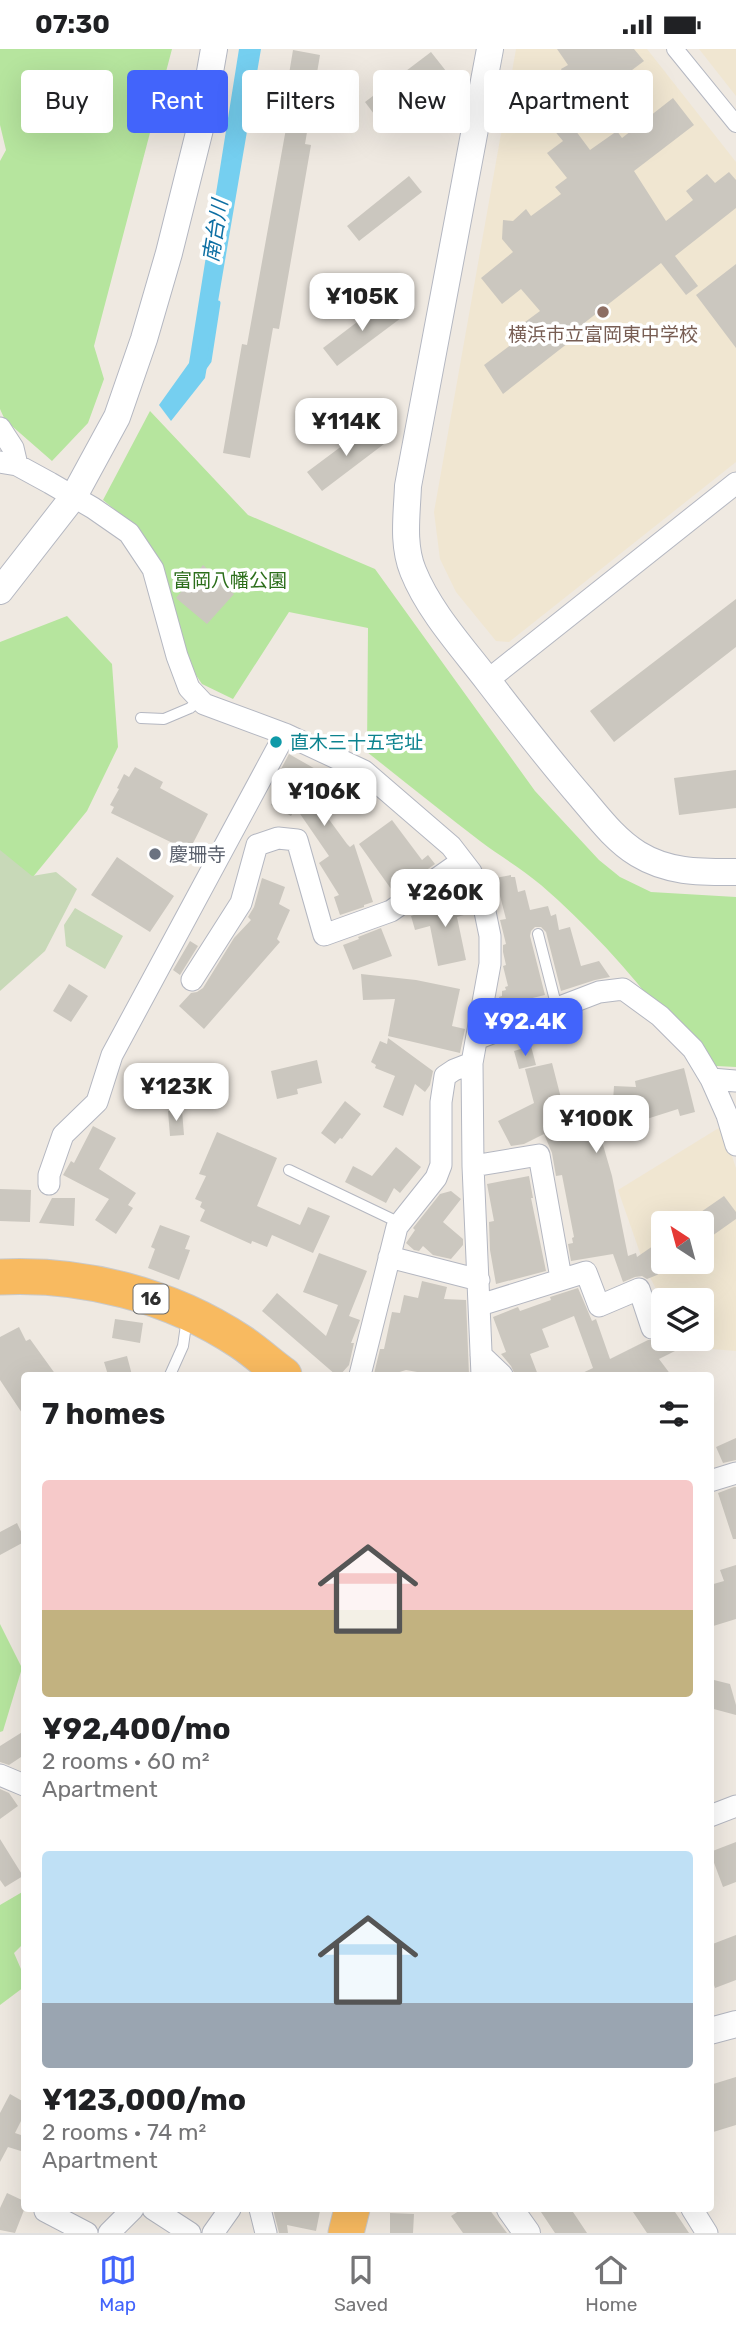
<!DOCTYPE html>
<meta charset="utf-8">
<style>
:root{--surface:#fff;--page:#f2f2f2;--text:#202124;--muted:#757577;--line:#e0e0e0;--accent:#4264fb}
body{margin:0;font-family:Rubik,"Noto Sans JP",sans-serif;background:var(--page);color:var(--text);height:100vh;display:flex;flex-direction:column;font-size:26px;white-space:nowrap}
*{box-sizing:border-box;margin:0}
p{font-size:23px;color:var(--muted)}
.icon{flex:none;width:38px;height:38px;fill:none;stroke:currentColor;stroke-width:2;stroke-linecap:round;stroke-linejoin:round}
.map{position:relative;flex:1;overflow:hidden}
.side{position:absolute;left:21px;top:1323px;width:693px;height:840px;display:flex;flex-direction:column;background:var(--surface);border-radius:7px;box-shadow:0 7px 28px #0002}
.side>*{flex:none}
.top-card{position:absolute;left:21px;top:21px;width:695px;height:63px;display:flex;gap:14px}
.needle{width:46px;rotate:324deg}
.buttons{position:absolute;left:651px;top:1162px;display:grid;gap:14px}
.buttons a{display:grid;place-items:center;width:63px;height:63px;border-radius:7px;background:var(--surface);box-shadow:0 7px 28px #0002;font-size:35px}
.price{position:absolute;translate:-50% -60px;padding:0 16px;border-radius:14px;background:#fff;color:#222;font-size:23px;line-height:46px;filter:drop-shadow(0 2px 4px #0008)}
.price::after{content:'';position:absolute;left:50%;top:42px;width:21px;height:16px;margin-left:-10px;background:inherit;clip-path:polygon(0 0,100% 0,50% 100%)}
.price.selected{background:var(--accent);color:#fff}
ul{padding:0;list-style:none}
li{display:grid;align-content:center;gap:14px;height:371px;padding:0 21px}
li span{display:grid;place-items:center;height:217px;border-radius:7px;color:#555}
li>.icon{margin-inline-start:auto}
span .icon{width:126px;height:126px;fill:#fffc;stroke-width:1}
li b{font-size:30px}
h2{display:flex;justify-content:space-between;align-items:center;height:84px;padding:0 21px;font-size:30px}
.chip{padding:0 24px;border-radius:7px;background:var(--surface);box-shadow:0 7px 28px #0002;font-size:24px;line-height:63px}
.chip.selected{background:var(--accent);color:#fff}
.status{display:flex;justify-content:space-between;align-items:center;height:49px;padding:0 35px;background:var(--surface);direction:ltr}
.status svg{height:19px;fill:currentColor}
.tab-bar{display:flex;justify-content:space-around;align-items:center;height:98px;border-top:2px solid var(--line);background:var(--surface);font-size:19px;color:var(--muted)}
.tab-bar a{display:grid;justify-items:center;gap:4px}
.tab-bar .selected{color:var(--accent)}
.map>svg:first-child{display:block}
.education{fill:#f0e6d1;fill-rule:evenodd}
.green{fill:#b6e59e}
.cemetery{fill:#c8d9b8}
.water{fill:#75cff0}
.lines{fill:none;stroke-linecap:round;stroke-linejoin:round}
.stream{stroke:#75cff0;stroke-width:5}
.building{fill:#cbc7bf}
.service-casing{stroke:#b4b7c1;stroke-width:12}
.pedestrian-casing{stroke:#b4b7c1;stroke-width:18}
.minor-casing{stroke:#b4b7c1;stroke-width:23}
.tertiary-casing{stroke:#b4b7c1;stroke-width:28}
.trunk-casing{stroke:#c9c9c9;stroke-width:37}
.service{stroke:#fff;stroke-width:10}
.pedestrian{stroke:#fff;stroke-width:16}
.minor{stroke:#fff;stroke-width:21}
.tertiary{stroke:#fff;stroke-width:26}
.trunk{stroke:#f8ba60;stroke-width:35}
.education-dot{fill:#8d6e63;stroke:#fff;stroke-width:2.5}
.culture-dot{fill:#0f9aa8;stroke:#fff;stroke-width:2.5}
.worship-dot{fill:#6b7280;stroke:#fff;stroke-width:2.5}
.labels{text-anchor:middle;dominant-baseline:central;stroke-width:7;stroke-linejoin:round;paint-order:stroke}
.shield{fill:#fff;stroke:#6d6d6d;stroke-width:2}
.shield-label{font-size:18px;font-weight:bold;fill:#2e2e2e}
.education-label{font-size:19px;fill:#785e54;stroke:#fff}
.park-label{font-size:19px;fill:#2c6e1b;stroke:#fff}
.culture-label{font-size:19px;fill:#0d838f;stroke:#fff;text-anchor:start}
.worship-label{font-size:19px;fill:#5b616d;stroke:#fff;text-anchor:start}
.water-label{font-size:21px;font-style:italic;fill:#0d6fa3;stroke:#fff}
</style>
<div class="status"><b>07:30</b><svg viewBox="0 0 49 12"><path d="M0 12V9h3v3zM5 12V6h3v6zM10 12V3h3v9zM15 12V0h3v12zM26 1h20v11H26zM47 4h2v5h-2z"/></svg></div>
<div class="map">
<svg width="736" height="2184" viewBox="0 0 736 2184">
<rect width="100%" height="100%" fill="#efe9e1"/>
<path class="education" d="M516,0H647L736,113V413L509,593L496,592L456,543L440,510L434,463Z
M699,0H736V47Z
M722,1077L736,1119V1302L688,1298L683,1290H702V1251H663V1253L646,1221L618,1141ZM663,1174H702V1213H663Z"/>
<path class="green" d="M0,0H172L94,297L104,330L88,374L52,412L5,371L0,360V112L6,101L0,76Z
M150,362L248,466L375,520L535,742L599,811L620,828L651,843L736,848V1018L698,1016C654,949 601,888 541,836C522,820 500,807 480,792C442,763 405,733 367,703L368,579L289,563L233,650L202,635L185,610L136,478L103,451Z
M67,567L112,615L118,698L87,762L28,834L0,805V593Z
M0,1575L22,1619L3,1682L0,1683Z
M24,1842V1894L14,1904L24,1927V1938L0,1956V1856Z"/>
<path class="cemetery" d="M0,801L32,827L56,823L77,840L45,902L0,942Z
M75,859L123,887L105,920L66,897L64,876Z"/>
<path class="water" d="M239,0H261L205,329L171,372L159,356L189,314Z"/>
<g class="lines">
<path class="stream" d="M204,319L209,312L218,254"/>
</g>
<path class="building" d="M557,0H634L644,12L567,70L590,101L617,82L622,89L673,49L694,76L634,122L666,172L693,151L686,142L707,125L715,134L729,123L736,131V159L675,207L698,237L686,246L661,214L574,282L577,287L503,345L484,316L524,286L517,279L540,262L521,240L502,255L481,229L513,203L502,190L503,171L513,172L526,160L531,167L561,145L555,138L567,129L547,104L563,92L522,43L535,34L544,45L566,29L561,20L568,16Z
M293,1L320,6L305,95L311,96L279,280L273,279L250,409L223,404L242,295L247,296L287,74L281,73Z
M431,3L446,22L380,73L365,53Z
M409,127L422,143L359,192L347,177Z
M736,215V299L696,246Z
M386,251L401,269L337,317L323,299Z
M370,376L384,395L322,442L307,423Z
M203,516L234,545L207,575L176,549Z
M736,550V598L614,693L590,662Z
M289,705L326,726L328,724L347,740L325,765L347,795L350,798L354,795L373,853L364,856V858L340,866L334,848L339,846L319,814L329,807L296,759L291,767L271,756L281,740L273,735Z
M135,718L163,733L160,739L208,765L189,802L111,764L114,758L110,756L119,740L117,739L124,725L129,728Z
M736,721V759L679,766L674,729Z
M392,771L422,811L428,806L435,815L394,844L359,795Z
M117,808L174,847L150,883L91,846Z
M511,826V828H515L518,843L525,841L530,861L548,857L551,867L556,865L559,881L570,878L581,917L599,912L610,928L595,931L561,942L546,883L541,878H535L531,882L530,887L545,946L520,952L521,958L502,963L499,948L502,947V942L506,941L505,938L508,937L503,917L506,916L503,903V896L506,895L500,871L506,870L499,843L494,844L490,830Z
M262,829L285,838L279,855L290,861L277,890L280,893L204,980L179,957L191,944L197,943L203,939L234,889L251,871L248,868L254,858Z
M466,846L471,864L457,868L466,911L438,917L430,877L415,881L411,867Z
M381,879L392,907L353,921L343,896L359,890L358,888Z
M190,892L198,897L180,926L173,921Z
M361,925L416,931L460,940L452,977L465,980L460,1004L388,987L395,950L363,951Z
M69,935L88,947L71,973L53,962Z
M388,989L433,1022L430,1036L425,1043L415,1035L403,1067L383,1058L395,1027L375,1019L376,1016L371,1013L380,992L387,995Z
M531,997L536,1016L519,1020L514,1002Z
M317,1011L322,1034L297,1040L298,1045L277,1050L271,1022Z
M552,1014L562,1053L587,1046L588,1049L613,1052L614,1037L636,1038L635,1032L684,1019L695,1063L680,1067L678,1060L631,1075L630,1085L599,1082L612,1127L628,1207L636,1204L637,1208L663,1190V1222L657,1226L647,1230L642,1227L635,1228L623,1233L613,1205L571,1212L568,1195L573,1194L572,1189L574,1188L562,1126L556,1127L552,1104L544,1085L524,1095L511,1097L498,1072L534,1054L525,1020Z
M345,1052L361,1065L342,1090L340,1089L335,1095L321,1084Z
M182,1061L184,1086L170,1087L168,1062Z
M93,1077L116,1089L99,1120L136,1144L128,1156L133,1159L116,1185L95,1171L109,1150L63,1126L71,1112L74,1114Z
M217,1083L277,1109L257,1157L300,1176L308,1158L330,1167L313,1204L272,1186L267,1198L252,1192L251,1195L200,1172L205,1161L200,1158L202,1153L195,1150L206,1127L199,1125Z
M396,1098L421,1118L400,1144L394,1139L386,1154L345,1133L353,1117L372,1127Z
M529,1127L533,1149H531L546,1222L496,1235L490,1201L489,1173L494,1172L487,1135Z
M0,1140L31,1141L30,1173L0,1172Z
M451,1142L461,1150L443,1173L463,1190V1196L451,1210L433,1206L423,1197L419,1202L414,1201L406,1194L415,1181L413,1179L440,1145Z
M724,1147L736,1163V1170L702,1194V1174H685Z
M52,1149H75L74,1177L39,1174Z
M160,1176L190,1187L185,1200L190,1201L179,1231L148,1219L155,1200L151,1198Z
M319,1204L367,1222L349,1267L360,1271L351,1294H354L349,1316L340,1326H336L262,1262L277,1244L326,1287L338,1256L303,1243Z
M422,1232L447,1238L444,1250L466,1251L469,1326H434L406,1321L390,1326L374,1325L380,1300H384L392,1263L400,1264L404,1246L418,1249Z
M578,1239L592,1272L596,1270L610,1310L648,1291H657L663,1285V1290H699L659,1310L671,1326H578L593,1319L574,1267L542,1280L549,1298L530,1305L538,1326H515L511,1317L501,1305L506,1303L493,1268L518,1258L520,1262L551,1251L550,1248Z
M115,1270L143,1274L140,1294L112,1289Z
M19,1278L26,1292L30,1290L56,1326H24V1367L0,1331V1288Z
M127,1307L132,1326H108L104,1313Z
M736,1389V1411L723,1414L716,1398Z
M734,1438H736V1490H733L718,1444Z
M17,1474L24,1489V1493L0,1506V1483Z
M736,1516V1570L710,1578V1536L724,1532L720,1521Z
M714,1631L730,1635L736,1656V1666L710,1659V1641Z
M24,1682V1706L9,1716L0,1713V1697Z
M0,1740L9,1744L18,1757L0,1770Z
M0,1790L23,1827L5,1838L0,1831Z
M736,1793V1833L723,1838L710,1803Z
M736,1886V1931L715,1939L714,1936L710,1937V1896Z
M736,2028V2076L710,2084V2036Z
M10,2045L24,2053V2066L15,2084L24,2087V2103L8,2098L0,2113V2064Z
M7,2144L24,2152V2161L15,2184L0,2181V2159Z
M273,2160H311L320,2162L316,2182L287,2176L288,2184H279Z
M462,2160H489L507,2184H463L451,2167Z
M539,2160H571L587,2184H555Z
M631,2160H673L689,2184H647Z
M390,2164L414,2165L413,2184H390Z"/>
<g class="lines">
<defs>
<path id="service" d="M141,669L164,670L190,659L200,651
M538,885L557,959
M289,1121L400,1174
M170,1326L183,1297L187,1269"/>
<path id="pedestrian" d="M675,0L736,75"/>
<path id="minor" d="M0,379L13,399L17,416
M0,413L17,416L50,434L93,459L129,484L153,520L177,607L189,639L204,655L285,685L364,722L451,797L471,823L483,853L490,887V915L472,1014L473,1117L482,1326
M488,631L736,434
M192,931L241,854L257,796L278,789L297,791L324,886L391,862L462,812
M479,989L599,943L623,940L660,967L693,1000L711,1030L727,1066L736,1096
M711,1030L736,1032
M473,1117L539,1106L561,1229
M49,1135V1126L63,1086L97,1053L112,1006L285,685
M389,1208L479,1231
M480,1256L586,1223L599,1257L639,1240L652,1279
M481,1306L502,1326
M360,1326L397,1178L436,1129L441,1116V1053L445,1027L454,1021L472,1014
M710,1432L736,1424
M0,1726L24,1736
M710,1767L736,1757
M153,2160L190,2184
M260,2160L266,2184
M692,2160L707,2184
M45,2162L87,2184
M109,2184L133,2160
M213,2184L230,2160"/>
<path id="tertiary" d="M490,0L408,437C407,465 402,495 413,522C429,562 462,598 488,632C518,671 549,711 581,748C598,768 615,791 638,805C669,824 701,823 736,823
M0,542L74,447L117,368L144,290L169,204L200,80L214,0
M710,1982L736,1975
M510,2160L527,2184"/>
<path id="trunk" d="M0,1228C84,1224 170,1246 241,1293C256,1303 270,1316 284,1326
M346,2184L352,2160"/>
</defs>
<use href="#service" class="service-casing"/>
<use href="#pedestrian" class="pedestrian-casing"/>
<use href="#minor" class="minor-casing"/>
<use href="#tertiary" class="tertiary-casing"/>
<use href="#trunk" class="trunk-casing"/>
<use href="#service" class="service"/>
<use href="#pedestrian" class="pedestrian"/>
<use href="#minor" class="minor"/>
<use href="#tertiary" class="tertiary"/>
<use href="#trunk" class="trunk"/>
</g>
<circle class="education-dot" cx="603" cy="263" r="7"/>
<circle class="culture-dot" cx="276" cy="693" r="7"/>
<circle class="worship-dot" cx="155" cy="805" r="7"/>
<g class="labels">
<rect class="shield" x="133.5" y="1235.5" width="35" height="29" rx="5"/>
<g class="shield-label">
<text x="151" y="1250">16</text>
</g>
<g class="education-label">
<text x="603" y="285">横浜市立富岡東中学校</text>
</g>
<g class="park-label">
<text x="230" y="531">富岡八幡公園</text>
</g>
<g class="culture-label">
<text x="290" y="693">直木三十五宅址</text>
</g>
<g class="worship-label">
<text x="169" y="805">慶珊寺</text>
</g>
<g class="water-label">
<text transform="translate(215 182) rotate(-81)">南台川</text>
</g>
</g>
</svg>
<div class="buttons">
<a><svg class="needle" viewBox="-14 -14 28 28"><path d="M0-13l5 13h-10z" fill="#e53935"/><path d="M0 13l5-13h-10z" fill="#757577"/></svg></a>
<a><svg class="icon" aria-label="layers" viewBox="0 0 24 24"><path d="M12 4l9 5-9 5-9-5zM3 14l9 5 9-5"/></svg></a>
</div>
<b class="price" style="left:362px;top:284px">¥105K</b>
<b class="price" style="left:346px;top:409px">¥114K</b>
<b class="price" style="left:324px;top:779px">¥106K</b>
<b class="price" style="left:445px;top:880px">¥260K</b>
<b class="price selected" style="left:525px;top:1009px">¥92.4K</b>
<b class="price" style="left:176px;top:1074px">¥123K</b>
<b class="price" style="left:596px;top:1106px">¥100K</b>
<div class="top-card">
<a class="chip">Buy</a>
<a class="chip selected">Rent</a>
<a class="chip">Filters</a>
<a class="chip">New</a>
<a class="chip">Apartment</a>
</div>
<section class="side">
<h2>7 homes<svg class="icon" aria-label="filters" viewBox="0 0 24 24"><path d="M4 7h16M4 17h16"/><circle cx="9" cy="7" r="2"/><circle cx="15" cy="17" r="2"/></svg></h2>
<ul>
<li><span style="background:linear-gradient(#f6c9c9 60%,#c2b280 0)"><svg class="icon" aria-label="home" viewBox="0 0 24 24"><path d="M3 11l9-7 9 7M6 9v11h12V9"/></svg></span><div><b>¥92,400/mo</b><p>2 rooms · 60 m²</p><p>Apartment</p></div></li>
<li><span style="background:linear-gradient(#bfe0f5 70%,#9aa5b1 0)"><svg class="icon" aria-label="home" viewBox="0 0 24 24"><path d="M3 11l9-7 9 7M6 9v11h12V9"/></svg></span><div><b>¥123,000/mo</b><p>2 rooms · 74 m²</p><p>Apartment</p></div></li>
</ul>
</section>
</div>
<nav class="tab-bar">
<a class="selected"><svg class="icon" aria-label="map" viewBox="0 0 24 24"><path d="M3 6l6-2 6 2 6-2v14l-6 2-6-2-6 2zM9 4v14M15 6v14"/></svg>Map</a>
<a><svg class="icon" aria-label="saved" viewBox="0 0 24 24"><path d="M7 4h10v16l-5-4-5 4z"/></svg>Saved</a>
<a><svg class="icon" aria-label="home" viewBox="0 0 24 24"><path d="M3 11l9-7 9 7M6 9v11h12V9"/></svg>Home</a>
</nav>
